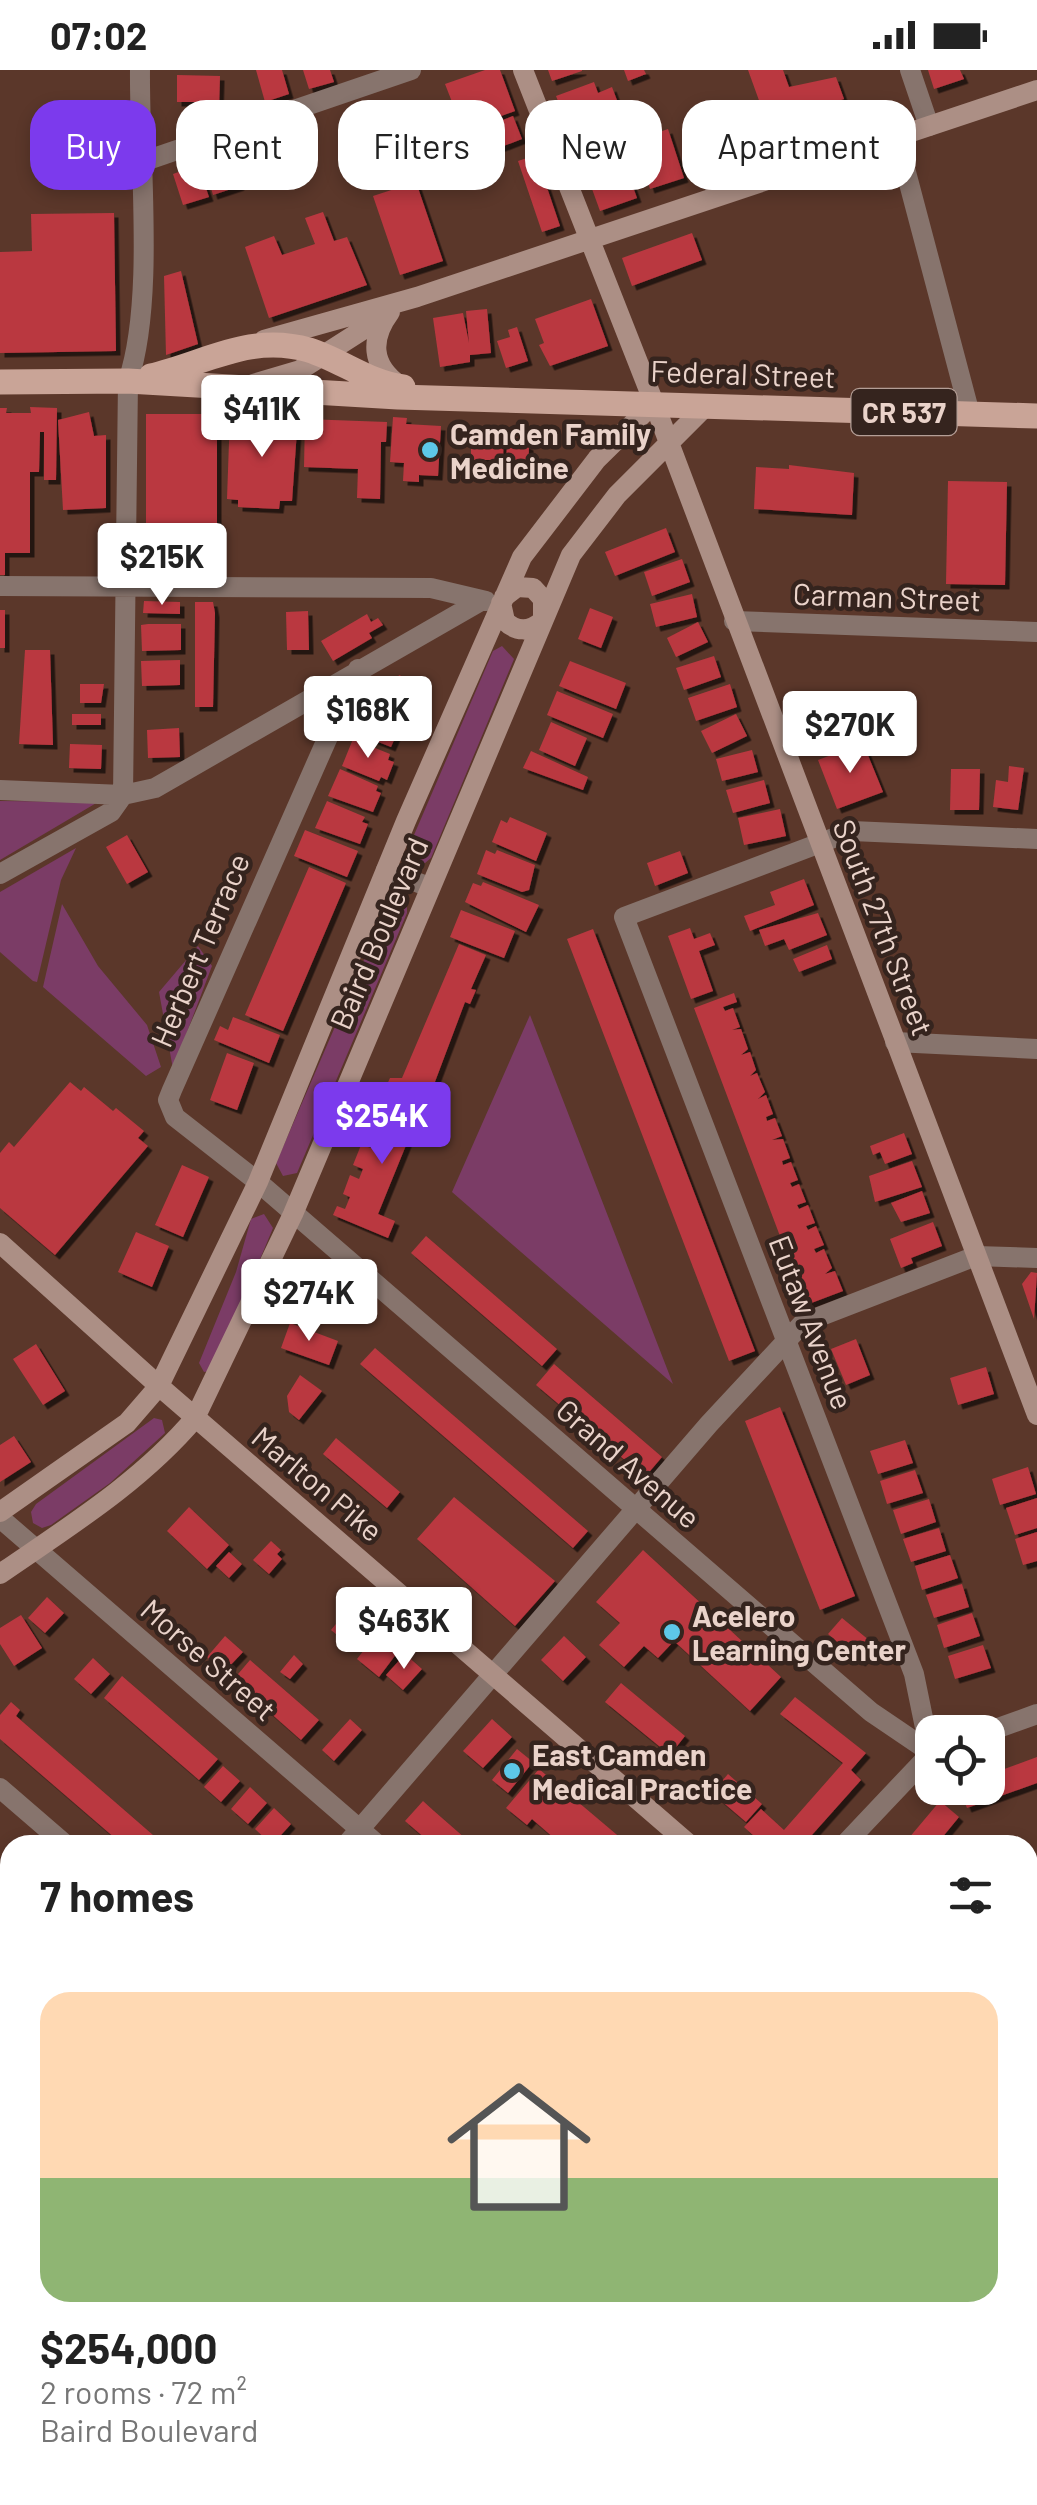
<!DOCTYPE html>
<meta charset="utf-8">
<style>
:root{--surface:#fff;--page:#f6f6f6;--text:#222;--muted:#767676;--accent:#7c3aed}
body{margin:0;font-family:Barlow,sans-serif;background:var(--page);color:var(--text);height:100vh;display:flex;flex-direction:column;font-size:38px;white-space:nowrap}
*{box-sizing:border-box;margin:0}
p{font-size:32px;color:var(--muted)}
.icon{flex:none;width:55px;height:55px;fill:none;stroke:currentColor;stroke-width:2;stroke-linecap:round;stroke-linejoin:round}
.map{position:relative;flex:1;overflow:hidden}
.side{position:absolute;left:0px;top:1765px;width:1038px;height:670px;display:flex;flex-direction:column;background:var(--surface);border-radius:30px 30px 0 0;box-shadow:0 5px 15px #0003}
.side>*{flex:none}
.guide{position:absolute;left:30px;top:30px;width:978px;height:90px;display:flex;gap:20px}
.fabs{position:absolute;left:915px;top:1645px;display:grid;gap:20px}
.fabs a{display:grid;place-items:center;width:90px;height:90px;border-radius:20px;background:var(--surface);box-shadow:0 5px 15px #0003;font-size:50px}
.price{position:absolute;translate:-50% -85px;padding:0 22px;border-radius:10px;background:#fff;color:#222;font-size:32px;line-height:65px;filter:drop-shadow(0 2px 5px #0008)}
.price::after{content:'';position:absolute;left:50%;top:60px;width:30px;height:22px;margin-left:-15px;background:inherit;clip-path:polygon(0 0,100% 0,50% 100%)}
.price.on{background:var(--accent);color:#fff}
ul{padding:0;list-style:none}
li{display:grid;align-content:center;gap:20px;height:530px;padding:0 40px}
li span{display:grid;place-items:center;height:310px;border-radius:30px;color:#555}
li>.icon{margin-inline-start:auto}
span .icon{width:180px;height:180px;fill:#fffc;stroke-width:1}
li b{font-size:42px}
h2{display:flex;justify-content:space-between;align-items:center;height:120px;padding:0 40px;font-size:42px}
.pill{padding:0 35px;border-radius:30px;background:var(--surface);box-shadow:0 5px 15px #0003;font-size:35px;line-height:90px}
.pill.on{background:var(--accent);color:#fff}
.status{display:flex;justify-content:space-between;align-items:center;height:70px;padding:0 50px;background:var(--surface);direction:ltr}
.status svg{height:28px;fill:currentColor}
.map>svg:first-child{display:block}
.green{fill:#7b3c66}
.building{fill:#ba3840;filter:url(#shadow)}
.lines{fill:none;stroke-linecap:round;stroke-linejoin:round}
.street{stroke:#87746d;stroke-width:20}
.secondary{stroke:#ac8f85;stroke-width:20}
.primary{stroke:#c9a497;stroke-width:25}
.poi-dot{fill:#5dc7e8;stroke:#35241e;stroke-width:4}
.labels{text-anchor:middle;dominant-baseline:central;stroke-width:9;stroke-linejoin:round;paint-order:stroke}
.shield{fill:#35241e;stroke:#b49e96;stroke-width:2.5}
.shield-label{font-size:28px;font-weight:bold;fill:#ead3ca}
.street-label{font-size:30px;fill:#ead3ca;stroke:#35241e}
.poi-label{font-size:30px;font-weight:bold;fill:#ead3ca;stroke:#35241e;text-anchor:start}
</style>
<div class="status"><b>07:02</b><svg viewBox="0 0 49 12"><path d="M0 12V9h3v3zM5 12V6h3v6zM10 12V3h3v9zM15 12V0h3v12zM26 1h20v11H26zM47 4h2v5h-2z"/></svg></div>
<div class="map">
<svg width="1037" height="2435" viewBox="0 0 1037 2435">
<defs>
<filter id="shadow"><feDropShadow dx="4.5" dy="4.5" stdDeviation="0" flood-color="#0009"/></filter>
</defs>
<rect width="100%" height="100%" fill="#5b372a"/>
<path class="green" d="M502,576L514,589L431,788L425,793H416L408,779L493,581Z
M0,731L98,732L0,790Z
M76,778L61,810L37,912L33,911L0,882V822Z
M398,829L407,836V843L297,1103L283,1106L276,1093L389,832Z
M62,834L98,896L147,955L161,997L146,1006L43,917Z
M198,876L212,896L173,999L159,922Z
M530,945L673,1314L452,1122Z
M264,1144L273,1158L221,1283L210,1301L204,1302L199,1293L236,1202L251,1149Z
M154,1348L162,1350L165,1363L110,1413L51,1455L42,1458L33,1453L31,1442L36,1434Z"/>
<path class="building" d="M256,0H282L289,24L265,32Z
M303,0H330L334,12L309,19Z
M485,0H500L515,41L463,60L445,14Z
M548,0H582V1L552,11Z
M624,0H644L646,4L628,11Z
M748,0H783L789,17L836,7L844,29L824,36L830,53L774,72Z
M928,0H960L964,9L934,19Z
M177,5L220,6L219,39H205V32H177Z
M594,12L598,23L612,17L618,33L593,42L598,54L571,64L556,26Z
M513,46L522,69L475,87L466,64Z
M643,49L648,66L668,59L684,108L650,119L629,54Z
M620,81L637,128L600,141L583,94Z
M536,85L560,156L542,162L518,91Z
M231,86L240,116L213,125L204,94Z
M198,95L209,127L183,135L173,104Z
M416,112L443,191L400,205L373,126Z
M323,142L334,171L347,167L367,215L269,248L245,177L274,166L282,185L315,174L305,148Z
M114,143L116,281L0,283V182L32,181L31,144Z
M692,163L702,190L632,216L622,188Z
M181,201L198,274L166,285L164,206Z
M591,229L608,276L550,296L539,275L544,273L535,249Z
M487,239L491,283L470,285V292L440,297L433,248L463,243L469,273L466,241Z
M517,257L528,291L506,298L497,271L510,267L508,260Z
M30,337L57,338L56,410H44V362H40L39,402H30V483H5V505H0V338H7L6,343H31Z
M89,342L94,366L106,365V438L63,440L58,350Z
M146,344H217V508H146Z
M230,344L298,346L292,431H280L279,439L238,437V430L227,429Z
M393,347L407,348L406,354L441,356L438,406L419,405V412L403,411L404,393L390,392Z
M305,349L387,352L386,372H381L380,429L357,428L358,399L304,397Z
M471,357H504L503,390H471Z
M508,363H518L517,370L529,376L528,406L505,404Z
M789,395L854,403L852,445L754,439L756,397L789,399Z
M948,411L1007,412L1005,515L946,514Z
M666,458L675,482L615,506L605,482Z
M682,489L690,512L652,526L644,502Z
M692,524L697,547L656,557L650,534Z
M144,531L180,532V544L143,543Z
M195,532H213L215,543L213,637H195Z
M590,538L613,547L601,578L578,569Z
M0,540H5V578H0Z
M308,541L309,580H287L286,542Z
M367,544L371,552L378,548L383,555L369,563L372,568L333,591L321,571Z
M698,552L708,572L676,587L667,568Z
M148,554H181V580L142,581L141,555Z
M25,580H50L53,675L19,674Z
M714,586L721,607L684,620L676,598Z
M180,590V615L142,616L141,591Z
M570,591L626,613L616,639L559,616Z
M399,605L424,616L416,634L410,632L407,639L387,631Z
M80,614H104L101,633H80Z
M730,614L737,637L696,651L688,628Z
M557,621L613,644L603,668L547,645Z
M359,634L402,652L391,677L348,660Z
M72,644H101V655H72Z
M736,644L747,666L712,683L701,661Z
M551,652L587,668L575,696L539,680Z
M179,658L180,687L148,688L147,660Z
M353,669L390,684L388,690L394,692L387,710L381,707L379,711L342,696Z
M863,673L883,722L837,739L818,690Z
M70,674L102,675L101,699L69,698Z
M752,680L758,702L722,711L716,689Z
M531,681L588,707L583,720L523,698Z
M1009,696L1024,698L1018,740L993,737L996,710L1008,712Z
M340,699L378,716L376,721L381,723L373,742L328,726Z
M951,699H980L979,740H950Z
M764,710L770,733L733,743L726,720Z
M327,731L365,747L362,752L368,754L360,774L315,758Z
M780,739L786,766L744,775L738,748Z
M510,747L547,763L536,791L492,772L501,750L507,753Z
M305,760L358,781L347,807L294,786Z
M127,765L148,802L127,814L106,777Z
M486,780L495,784L497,780L535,795L529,820L522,822L477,804Z
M680,781L688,803L655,816L647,793Z
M309,797L346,813L283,961L245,945Z
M804,809L814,835L750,861L744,846L775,835L770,822Z
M483,812L539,835L526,862L465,832L473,813L481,816Z
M461,840L515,861L504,888L450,867Z
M818,843L827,865L789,880L784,869L765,876L759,860Z
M690,858L694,869L710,863L715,875L699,881L713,921L691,929L668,866Z
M593,859L755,1281L729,1291L567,869Z
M459,874L486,885L471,919L476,920L470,934L465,932L427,1033L384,1021L390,1008H402Z
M827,875L832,889L799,902L793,889Z
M734,923L737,932L723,937L725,941L733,938L740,957L732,960L741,959L748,979L741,985L750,982L756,1000L750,1006L757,1003L765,1022L758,1029L766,1025L773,1044L766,1047L767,1051L775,1048L782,1066L772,1070L783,1069L790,1088L782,1091L783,1095L791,1092L798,1110L790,1113L792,1117L799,1114L806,1132L797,1135L799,1139L808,1135L815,1153L806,1156L808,1160L816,1156L824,1175L814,1179L816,1183L824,1179L832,1198L825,1204L835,1201L843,1221L806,1235L694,938Z
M233,947L280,965L269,993L214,970L220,956L228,960Z
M227,983L254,993L237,1040L210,1030Z
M70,1012L81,1021L84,1017L113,1041L116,1038L144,1061L138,1068L148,1076L55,1185L0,1138V1083L9,1072L14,1077Z
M392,1028L439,1047L432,1066L413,1058L378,1144L395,1151L388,1168L333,1145L337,1136L345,1139L350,1127L343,1124L350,1105L359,1109L363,1099L353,1095L361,1075L371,1078Z
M904,1063L912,1084L885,1094L880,1082L873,1085L870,1076Z
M912,1091L922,1117L875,1132L869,1106Z
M182,1095L209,1107L183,1167L155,1155Z
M922,1121L930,1143L901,1152L891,1133Z
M933,1152L942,1176L911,1188L913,1193L901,1198L890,1169Z
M136,1162L169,1176L152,1217L118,1202Z
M426,1166L557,1279L542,1296L411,1183Z
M1031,1202L1037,1203L1034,1249L1022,1214Z
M290,1253L338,1271L329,1295L281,1278Z
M856,1269L870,1305L846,1315L831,1279Z
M36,1274L65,1321L43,1335L13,1289Z
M375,1278L588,1461L573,1478L360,1294Z
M554,1294L662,1387L645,1407L536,1315Z
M986,1297L994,1324L958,1335L950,1308Z
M300,1305L322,1321L299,1350L289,1342L287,1326Z
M780,1337L855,1526L820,1540L745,1351Z
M14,1366L31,1392L0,1412V1375Z
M336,1368L400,1422L387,1438L323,1384Z
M905,1370L913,1393L878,1404L870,1381Z
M1028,1397L1036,1424L1000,1435L992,1409Z
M915,1400L923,1423L887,1434L880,1411Z
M454,1427L555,1511L515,1556L417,1469Z
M1037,1428V1458L1015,1465L1006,1438Z
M929,1429L936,1452L901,1464L893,1440Z
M189,1437L229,1475L207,1499L167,1461Z
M939,1458L946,1481L911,1492L903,1469Z
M1037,1462V1491L1023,1495L1015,1469Z
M271,1471L281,1480L277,1484L282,1489L269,1504L253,1490Z
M643,1480L781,1607L750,1641L674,1571L658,1588L644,1576L624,1597L599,1575L620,1553L596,1532Z
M229,1482L242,1494L229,1508L216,1496Z
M950,1485L958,1508L922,1520L915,1496Z
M962,1514L969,1537L934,1548L926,1525Z
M47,1527L64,1543L45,1563L28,1548Z
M345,1543L364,1553L347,1573L331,1560Z
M972,1543L980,1566L944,1578L937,1555Z
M21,1545L42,1578L14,1596L0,1574V1558Z
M842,1548L875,1575L861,1592L828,1564Z
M378,1562L400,1579L379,1607L357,1589Z
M225,1566L243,1582L224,1602L207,1587Z
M564,1566L586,1587L563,1611L541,1590Z
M983,1575L991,1598L955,1609L948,1586Z
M405,1584L422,1599L403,1620L386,1605Z
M294,1585L303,1594L290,1609L280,1602Z
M93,1588L110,1604L91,1624L74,1609Z
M250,1590L319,1650L301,1670L233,1610Z
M122,1606L218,1689L199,1710L104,1628Z
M621,1613L685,1666L670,1685L605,1632Z
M795,1627L866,1683L851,1700L861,1710L803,1775L793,1767L785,1775H764L744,1757L761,1739L784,1760L843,1693L780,1644Z
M11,1632L20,1640L16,1646L153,1765L145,1775H123L0,1669V1645Z
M350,1649L362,1660L334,1691L322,1680Z
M492,1649L512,1667L483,1698L463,1681Z
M517,1679L533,1692L508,1723L492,1710Z
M1037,1687V1713L967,1738L959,1718H988V1705Z
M223,1696L240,1711L221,1732L204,1717Z
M539,1699L629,1775H562L532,1749L527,1755L506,1738Z
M728,1704L762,1734L746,1752L712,1723Z
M250,1717L267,1733L248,1754L231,1739Z
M423,1731L434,1741L473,1775H433L405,1751Z
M940,1731L959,1747L936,1775H903Z
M274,1738L291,1754L272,1775L255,1759Z
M1028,1961L1037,1970V1988L1028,1999Z
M1028,2127L1037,2135L1028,2153Z
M0,2308L10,2317V2345L0,2336Z
M0,2415L10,2425L23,2435H0Z
M103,2425H137L148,2435H114Z
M285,2425H314L325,2435H290L282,2429Z
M416,2425H450L461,2435H428Z
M584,2425H618L627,2433L596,2435Z
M956,2425H964L973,2435H944Z"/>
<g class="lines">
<path class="street" d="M910,0L929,56
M897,68L970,344
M139,93L411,0
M0,516L431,518L486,531
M734,551L1037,562
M358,599L172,1020L168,1030L175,1047L258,1112L871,1642L930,1682
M0,720L123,725L128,311C155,231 139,89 140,0
M386,800L429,817
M0,804L111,742L123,725L155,718L479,532
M895,972L1037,979
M0,1448L378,1775
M987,1662L1037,1644
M930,1682L914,1604L624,847L852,761L1037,769
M0,1718L66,1775
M346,1775L709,1354L803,1253L976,1186L1037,1188
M844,1775L932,1682
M0,1977L10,1986
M0,2173L10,2162
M0,2241L10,2250
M1028,2345L1037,2353
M207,2425L219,2435
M517,2425L528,2435
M822,2425L834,2435
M1030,2435L1037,2429"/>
<path class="secondary" d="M523,0L654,333L1037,1345
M390,242C370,269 371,295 399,315
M264,270L417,227L1037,20
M253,314L300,300L389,243
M504,527L517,517L533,518L543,529V546
M501,533L505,551C516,562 529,562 541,552
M0,1173L159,1316L690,1775
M0,1442L127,1353L159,1316L258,1112L406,751L522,487L597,389L654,333
M0,1504C68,1457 141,1412 195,1348L293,1144L571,485L617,425L706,336
M1028,2067L1037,2075"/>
<path class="primary" d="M151,306C206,293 250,263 309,280C341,290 369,313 403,317
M0,312L128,311L398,327L1037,346"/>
</g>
<g class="poi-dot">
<circle cx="430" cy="380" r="10"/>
<circle cx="672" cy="1562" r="10"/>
<circle cx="512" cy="1701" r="10"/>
</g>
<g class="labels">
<rect class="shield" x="851.5" y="319" width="105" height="46" rx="8"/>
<g class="shield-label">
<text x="904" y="342">CR 537</text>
</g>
<g class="street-label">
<text transform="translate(743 303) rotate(2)">Federal Street</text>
<text transform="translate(887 526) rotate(2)">Carman Street</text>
<text transform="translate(884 857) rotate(69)">South 27th Street</text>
<text transform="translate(378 863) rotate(-67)">Baird Boulevard</text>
<text transform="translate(199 880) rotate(-67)">Herbert Terrace</text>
<text transform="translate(812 1252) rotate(69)">Eutaw Avenue</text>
<text transform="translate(629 1393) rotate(41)">Grand Avenue</text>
<text transform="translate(318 1413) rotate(40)">Marlton Pike</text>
<text transform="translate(209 1589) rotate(41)">Morse Street</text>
</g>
<g class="poi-label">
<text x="450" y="363">Camden Family<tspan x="450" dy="34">Medicine</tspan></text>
<text x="692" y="1545">Acelero<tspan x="692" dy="34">Learning Center</tspan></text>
<text x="532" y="1684">East Camden<tspan x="532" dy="34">Medical Practice</tspan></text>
</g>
</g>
</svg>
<div class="fabs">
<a><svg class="icon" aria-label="locate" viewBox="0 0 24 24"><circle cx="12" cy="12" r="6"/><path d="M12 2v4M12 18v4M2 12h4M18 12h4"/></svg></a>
</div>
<b class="price" style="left:262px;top:390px">$411K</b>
<b class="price" style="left:162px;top:538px">$215K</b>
<b class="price" style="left:368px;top:691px">$168K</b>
<b class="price" style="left:850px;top:706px">$270K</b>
<b class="price on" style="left:382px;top:1097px">$254K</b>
<b class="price" style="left:309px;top:1274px">$274K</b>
<b class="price" style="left:404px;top:1602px">$463K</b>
<div class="guide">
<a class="pill on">Buy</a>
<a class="pill">Rent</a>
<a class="pill">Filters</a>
<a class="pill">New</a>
<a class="pill">Apartment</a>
</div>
<section class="side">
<h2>7 homes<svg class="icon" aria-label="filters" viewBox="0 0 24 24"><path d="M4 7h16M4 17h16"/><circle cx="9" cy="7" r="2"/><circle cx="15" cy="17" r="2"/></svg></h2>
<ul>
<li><span style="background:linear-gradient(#ffd9b3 60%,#8fb573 0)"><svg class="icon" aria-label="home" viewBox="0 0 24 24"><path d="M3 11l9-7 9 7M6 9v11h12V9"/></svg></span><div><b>$254,000</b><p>2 rooms · 72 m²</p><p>Baird Boulevard</p></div></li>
</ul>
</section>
</div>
